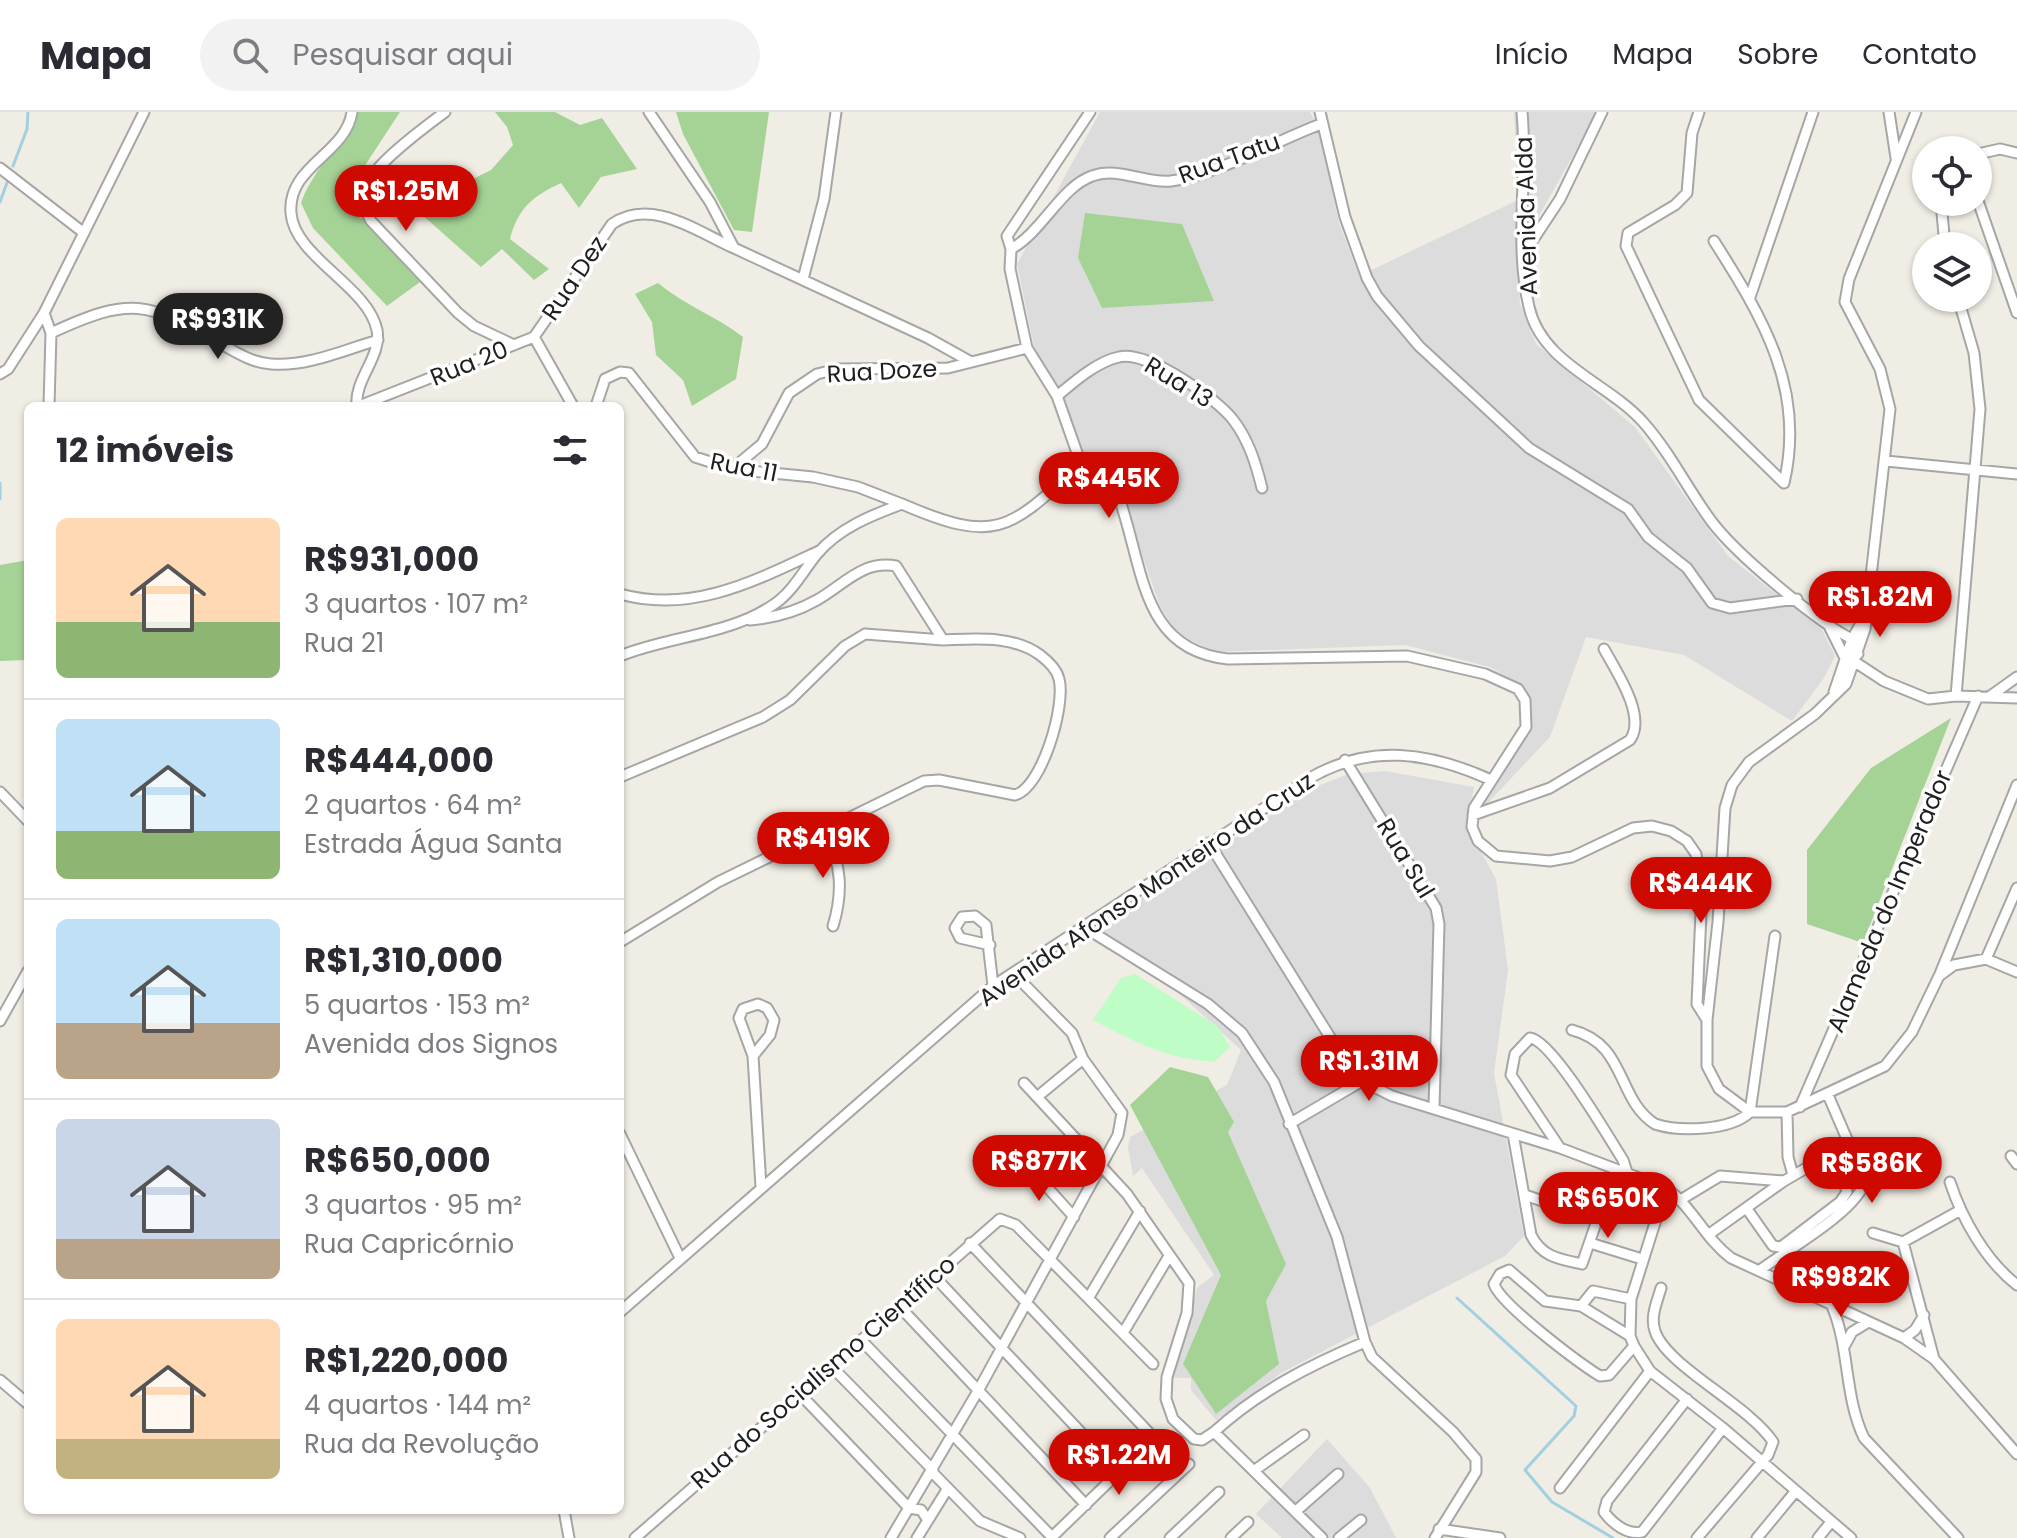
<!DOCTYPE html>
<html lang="pt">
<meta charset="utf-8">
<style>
:root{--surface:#fff;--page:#f2f2f3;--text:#2b2b33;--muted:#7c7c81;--line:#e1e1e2;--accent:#ce0a00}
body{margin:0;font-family:Poppins,sans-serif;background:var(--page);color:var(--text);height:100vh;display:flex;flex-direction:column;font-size:30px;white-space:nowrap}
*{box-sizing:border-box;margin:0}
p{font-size:26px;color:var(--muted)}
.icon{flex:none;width:44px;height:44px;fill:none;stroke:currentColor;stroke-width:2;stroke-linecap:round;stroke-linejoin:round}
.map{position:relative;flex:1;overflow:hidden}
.panel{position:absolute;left:24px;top:290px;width:600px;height:1112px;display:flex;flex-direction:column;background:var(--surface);border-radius:12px;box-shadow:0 2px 6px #0004}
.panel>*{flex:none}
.tools{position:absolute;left:1912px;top:24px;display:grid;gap:16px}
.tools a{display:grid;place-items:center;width:80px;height:80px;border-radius:50%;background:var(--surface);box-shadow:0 2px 6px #0004;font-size:40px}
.price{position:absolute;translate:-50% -68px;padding:0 18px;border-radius:28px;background:var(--accent);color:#fff;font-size:26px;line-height:52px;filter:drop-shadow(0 2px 4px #0008)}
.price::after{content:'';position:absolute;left:50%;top:48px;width:24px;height:18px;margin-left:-12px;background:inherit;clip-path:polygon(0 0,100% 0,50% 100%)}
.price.on{background:#222;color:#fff}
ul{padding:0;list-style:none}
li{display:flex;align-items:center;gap:24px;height:200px;padding:0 32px}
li+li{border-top:2px solid var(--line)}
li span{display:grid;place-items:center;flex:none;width:224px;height:160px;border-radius:12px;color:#555}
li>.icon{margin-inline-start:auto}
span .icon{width:96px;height:96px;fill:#fffc;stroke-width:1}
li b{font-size:34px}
h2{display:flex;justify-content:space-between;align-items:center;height:96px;padding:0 32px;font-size:34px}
header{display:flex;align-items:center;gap:48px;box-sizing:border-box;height:112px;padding:0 40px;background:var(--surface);border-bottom:2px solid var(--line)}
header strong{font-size:38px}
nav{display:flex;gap:44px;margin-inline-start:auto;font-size:28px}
.search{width:560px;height:72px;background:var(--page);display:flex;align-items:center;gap:20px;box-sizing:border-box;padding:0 28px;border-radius:44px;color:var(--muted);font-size:30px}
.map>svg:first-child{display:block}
.residential{fill:#dddcdc}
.forest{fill:#a5d396}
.park{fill:#befec6}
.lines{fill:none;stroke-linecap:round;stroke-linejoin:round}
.stream{stroke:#a1d0e1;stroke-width:3}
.minor-casing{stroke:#a6a6a6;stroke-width:13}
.minor{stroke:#fff;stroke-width:9}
.labels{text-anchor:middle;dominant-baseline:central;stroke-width:7;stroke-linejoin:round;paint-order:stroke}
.street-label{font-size:24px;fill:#1f1f1f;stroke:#fff}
</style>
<header>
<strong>Mapa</strong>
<div class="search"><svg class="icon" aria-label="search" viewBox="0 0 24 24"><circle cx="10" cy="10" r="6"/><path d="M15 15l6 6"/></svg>Pesquisar aqui</div>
<nav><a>Início</a><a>Mapa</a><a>Sobre</a><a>Contato</a></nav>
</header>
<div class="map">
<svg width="2017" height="1426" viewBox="0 0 2017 1426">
<rect width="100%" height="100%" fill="#f0ede4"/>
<path class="residential" d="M1100,0H1310L1318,15L1339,111L1359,164L1518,88L1514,0H1598L1517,142L1520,192L1536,232L1635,315L1728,444L1822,518L1835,544L1824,566L1792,609L1684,543L1586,525L1550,625L1471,709L1530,617L1532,593L1523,575L1490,555L1405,533L1213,540L1176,521L1159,492L1119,375L1107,357L1088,349L1063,288L1034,235L1017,152Z
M1385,659L1474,675L1467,715L1496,767L1508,858L1494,961L1524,1124L1505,1144L1281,1261L1216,1308L1191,1278V1266H1171L1197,1176L1214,1163L1142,1056L1133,1064L1128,1035L1130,1025L1227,973L1241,938L1171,874L1083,823L1315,675L1349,662Z
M1327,1327L1370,1376L1396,1426H1282L1256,1402Z"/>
<path class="forest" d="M356,0H400L362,58L352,96L420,170L387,194L313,116L301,91C312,58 342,34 356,0Z
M495,0H555L580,13L602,6L637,57L601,65L579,96L561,71C533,84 518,96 510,127L549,157L534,168L502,137L481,155L403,86L416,73L434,84L440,67H473L491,58L513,33L507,15Z
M676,0H769L752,120L734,118L683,22Z
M1085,101L1182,112L1214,189L1102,196L1078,146Z
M658,171C684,193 716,204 743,225L736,267L692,294L683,268L656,243L652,210L635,182Z
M28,448V548L0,549V453Z
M1951,606L1863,831L1807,812V738L1871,656Z
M1170,955L1208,965L1234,1010L1228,1020L1286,1152L1266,1189L1279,1252L1216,1302L1183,1252L1221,1163L1130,993Z"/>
<path class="park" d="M1135,862L1217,914L1230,935L1214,950C1164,946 1137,931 1093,908L1121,866Z"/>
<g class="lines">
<path class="stream" d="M13,54L27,17L28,0
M0,90L8,68
M0,371V387
M1457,1186L1576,1294L1574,1304L1525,1358L1552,1390L1613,1426"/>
<defs>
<path id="minor" d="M352,0C346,42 287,54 291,101C294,145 368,174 377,218C382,245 354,267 357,294
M445,0C425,15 362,60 362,85C362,94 367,101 371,109L458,201L474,214L514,233
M649,0L710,90L734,136L928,226L971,250
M1320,0L1345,105L1367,166L1377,184L1419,234L1529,336L1628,397L1648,425L1687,456L1712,491L1730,496L1797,487
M1522,0C1528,64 1514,132 1529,195C1542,252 1607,270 1643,310C1670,340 1688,378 1712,410C1736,442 1817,510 1852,527L1858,542
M1699,0L1692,21L1687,81L1675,93L1628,121L1626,134L1699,288L1784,371
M1889,0L1896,46
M1916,0L1849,167L1845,190L1880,257L1890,297L1865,517L1846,572L1815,602L1749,650L1732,673L1725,696L1718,810L1707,908V954L1719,977L1750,1000H1787L1885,954L1912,920L1939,864L1954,853L1986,847L2017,860
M1978,42L2000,37L2017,41
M0,56L84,121
M1978,89L2017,201
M1941,90L1945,134
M1714,129C1763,206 1806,277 1784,371
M1011,137L1007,124L1090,0
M1523,143L1560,87L1602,0
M803,167L824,87L836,0
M1750,185L1813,0
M51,221C131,184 147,189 221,232C237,241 253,251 271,252C307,255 344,238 378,228
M0,262L8,257L44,201
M1057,284C1074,270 1096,250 1119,245C1147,238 1217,286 1234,309C1249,329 1256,352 1262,376
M49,294L51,221L44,201L144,0
M359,294L534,225
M573,294L534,225L612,112C651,85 696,119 734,136
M596,294L605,267L620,260L629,261L695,345L732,357L813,365L858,375L902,392
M1886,349L2017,362
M1081,352L1057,284L1027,236L1010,157L1011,137C1042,120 1061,75 1092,64C1118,54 1145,72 1171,69C1214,64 1278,28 1321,12
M732,357L762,332L789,281L817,262L837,257L948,256L1027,236
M620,482C692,502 755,469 819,439
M1830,516L1845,546
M620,544C669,524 729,523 773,493C792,481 803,459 817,442C839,416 872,403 902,392C997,433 1009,418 1081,352C1091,355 1101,357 1108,365C1118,376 1121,392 1125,405C1144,469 1148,539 1228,547L1407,544L1485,562L1518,577L1525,588L1526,615L1474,696L1472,715L1478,729L1496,744L1550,749L1572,745L1633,716L1652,714L1671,719L1687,729L1696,742L1702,778L1697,892L1707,908
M1855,550L1884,569L1928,587L1956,584L2017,586
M1834,580L1852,527L1864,506
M1956,584L1980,297L1974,241L1958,186
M1989,585L2017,565
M1345,648L1436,796L1439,812L1434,996
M620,665L763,605L790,588L845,534L865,522L943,528
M0,680L28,709
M1473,703L1550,676L1630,628C1647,604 1616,559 1604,537
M825,720C842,752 843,781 833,814
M1209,731L1343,946L1362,969L1392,984L1560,1036L1666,1076C1693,1095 1705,1127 1731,1146L1904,1226L1934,1247L2017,1342
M1084,815L1208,892L1242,921L1274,970L1337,1125L1365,1230L1372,1245L1453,1320L1476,1347V1360L1435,1426
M620,830L718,770L924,669L939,668L1015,683C1042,676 1066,593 1059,567C1057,558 1048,549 1040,543C1013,523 975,527 943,528L896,454C862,448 844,473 817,488C796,500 773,506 750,508
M990,833L960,826L955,816L962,805L975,804L986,813L993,874
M1986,847L2017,776
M1940,862L2017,673
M0,909L28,859
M1572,918C1627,932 1616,987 1655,1012C1679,1020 1731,1019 1750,1000L1775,824
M753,944L770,923L774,908L767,896L758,892L743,897L739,906L753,944L761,1075
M1024,971L1127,1082L1189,1171L1187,1201L1167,1265L1166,1287L1173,1307L1194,1327L1202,1328L1214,1320L1322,1426
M1037,985L1083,947
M1800,995L1978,584
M1787,1000L1788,1045L1793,1063
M1289,1012L1362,969
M620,1022L680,1146
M1513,1022L1531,1123C1542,1145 1559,1147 1582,1152L1603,1091L1656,1106
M1560,1036L1511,963L1515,942L1530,926C1552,928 1609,1026 1623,1048L1628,1063
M2011,1044L2017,1052
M1029,1055L1074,1105
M1950,1070C1962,1107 1986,1149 2017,1173
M1666,1076L1631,1187L1630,1224L1634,1234L1650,1259L1723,1316L1851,1426
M1525,1083L1597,1108
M1682,1087L1720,1064L1784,1069
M1873,1121L1903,1130L1959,1099
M1708,1123L1784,1069L1827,1044L1838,1047L1847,1080L1840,1090L1781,1135L1773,1134L1747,1097
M1903,1130L1934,1247
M970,1131L1154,1326L1051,1426
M1590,1131L1642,1147
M1760,1158C1787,1138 1857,1099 1865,1069L1828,983
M933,1163L1120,1362
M1661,1176C1657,1190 1650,1205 1655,1219C1666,1254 1749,1293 1773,1330L1768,1343L1697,1426
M1089,1185L1140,1099
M899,1194L1086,1393
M1581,1194L1593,1179L1631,1187
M1832,1194C1850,1237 1844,1284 1864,1326L1958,1426
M620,1200L993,874L1310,666C1370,631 1430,640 1491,668
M1123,1221L1169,1144
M1630,1224L1581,1194L1545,1189L1509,1158L1500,1162L1494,1172C1500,1192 1579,1251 1600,1264L1609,1263L1634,1234
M1904,1226L1915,1218L1924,1203
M861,1228L1052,1425
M1845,1233L1852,1220L1867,1211
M830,1253L933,1358
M0,1268L28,1292
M799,1281L909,1396L921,1398L928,1408
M1687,1287L1607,1389L1604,1400C1613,1412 1627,1423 1642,1420L1723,1316
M1214,1320C1259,1279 1310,1253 1365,1230
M1255,1358L1304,1323
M932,1360L980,1409L1020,1426
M1560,1376L1650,1259
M564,1398L569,1426
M1296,1399L1338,1362
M1439,1417L1500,1426
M635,1426L1000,1107L1016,1113L1153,1252
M891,1426L978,1279L1118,1023L1122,1001L1083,947L1072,921L1013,861
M917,1426L948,1376
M1110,1426L1189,1352
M1170,1426L1219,1380
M1231,1426L1248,1410
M1339,1426L1361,1408
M1757,1426L1795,1380
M1818,1426L1831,1410"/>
</defs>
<use href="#minor" class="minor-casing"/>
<use href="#minor" class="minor"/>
</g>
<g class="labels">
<g class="street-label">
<text transform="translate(1229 46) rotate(-20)">Rua Tatu</text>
<text transform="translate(1526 104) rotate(-92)">Avenida Alda</text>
<text transform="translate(574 166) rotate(-56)">Rua Dez</text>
<text transform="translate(469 251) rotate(-22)">Rua 20</text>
<text transform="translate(882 259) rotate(-3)">Rua Doze</text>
<text transform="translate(1179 270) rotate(31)">Rua 13</text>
<text transform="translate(744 355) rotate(11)">Rua 11</text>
<text transform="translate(1406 746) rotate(59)">Rua Sul</text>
<text transform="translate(1146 777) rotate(-34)">Avenida Afonso Monteiro da Cruz</text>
<text transform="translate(1889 789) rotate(-67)">Alameda do Imperador</text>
<text transform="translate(823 1260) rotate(-41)">Rua do Socialismo Científico</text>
</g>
</g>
</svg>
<div class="tools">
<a><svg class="icon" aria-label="locate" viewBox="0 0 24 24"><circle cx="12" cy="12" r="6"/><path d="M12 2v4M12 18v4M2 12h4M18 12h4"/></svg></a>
<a><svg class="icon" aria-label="layers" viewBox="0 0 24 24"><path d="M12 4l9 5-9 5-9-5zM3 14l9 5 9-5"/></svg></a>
</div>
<b class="price" style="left:406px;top:121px">R$1.25M</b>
<b class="price on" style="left:218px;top:249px">R$931K</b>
<b class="price" style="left:1109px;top:408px">R$445K</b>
<b class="price" style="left:1880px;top:527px">R$1.82M</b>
<b class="price" style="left:823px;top:768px">R$419K</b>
<b class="price" style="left:1701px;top:813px">R$444K</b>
<b class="price" style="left:1369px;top:991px">R$1.31M</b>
<b class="price" style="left:1039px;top:1091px">R$877K</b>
<b class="price" style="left:1872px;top:1093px">R$586K</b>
<b class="price" style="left:1608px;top:1128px">R$650K</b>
<b class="price" style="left:1841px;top:1207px">R$982K</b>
<b class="price" style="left:1119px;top:1385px">R$1.22M</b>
<section class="panel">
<h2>12 imóveis<svg class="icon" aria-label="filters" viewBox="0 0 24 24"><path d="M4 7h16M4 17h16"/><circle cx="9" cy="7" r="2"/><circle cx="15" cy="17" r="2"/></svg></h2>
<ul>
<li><span style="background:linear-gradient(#ffd9b3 65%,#8fb573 0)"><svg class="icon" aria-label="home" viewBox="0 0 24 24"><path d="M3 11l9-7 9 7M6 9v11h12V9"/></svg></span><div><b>R$931,000</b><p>3 quartos · 107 m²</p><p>Rua 21</p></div></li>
<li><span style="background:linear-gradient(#bfe0f5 70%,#8fb573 0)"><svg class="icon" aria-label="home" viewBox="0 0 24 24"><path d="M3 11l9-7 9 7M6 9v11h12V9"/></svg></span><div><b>R$444,000</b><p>2 quartos · 64 m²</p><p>Estrada Água Santa</p></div></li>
<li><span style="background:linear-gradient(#bfe0f5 65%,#b9a48a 0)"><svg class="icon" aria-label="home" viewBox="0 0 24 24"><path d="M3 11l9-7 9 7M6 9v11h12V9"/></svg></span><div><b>R$1,310,000</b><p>5 quartos · 153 m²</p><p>Avenida dos Signos</p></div></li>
<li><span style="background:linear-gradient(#c9d6e8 75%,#b9a48a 0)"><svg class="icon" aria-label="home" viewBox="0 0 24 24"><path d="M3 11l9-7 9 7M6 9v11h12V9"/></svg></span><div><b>R$650,000</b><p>3 quartos · 95 m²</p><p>Rua Capricórnio</p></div></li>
<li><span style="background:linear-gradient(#ffd9b3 75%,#c2b280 0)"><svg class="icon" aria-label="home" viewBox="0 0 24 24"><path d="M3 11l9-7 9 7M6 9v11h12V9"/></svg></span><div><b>R$1,220,000</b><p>4 quartos · 144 m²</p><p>Rua da Revolução</p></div></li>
</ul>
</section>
</div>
